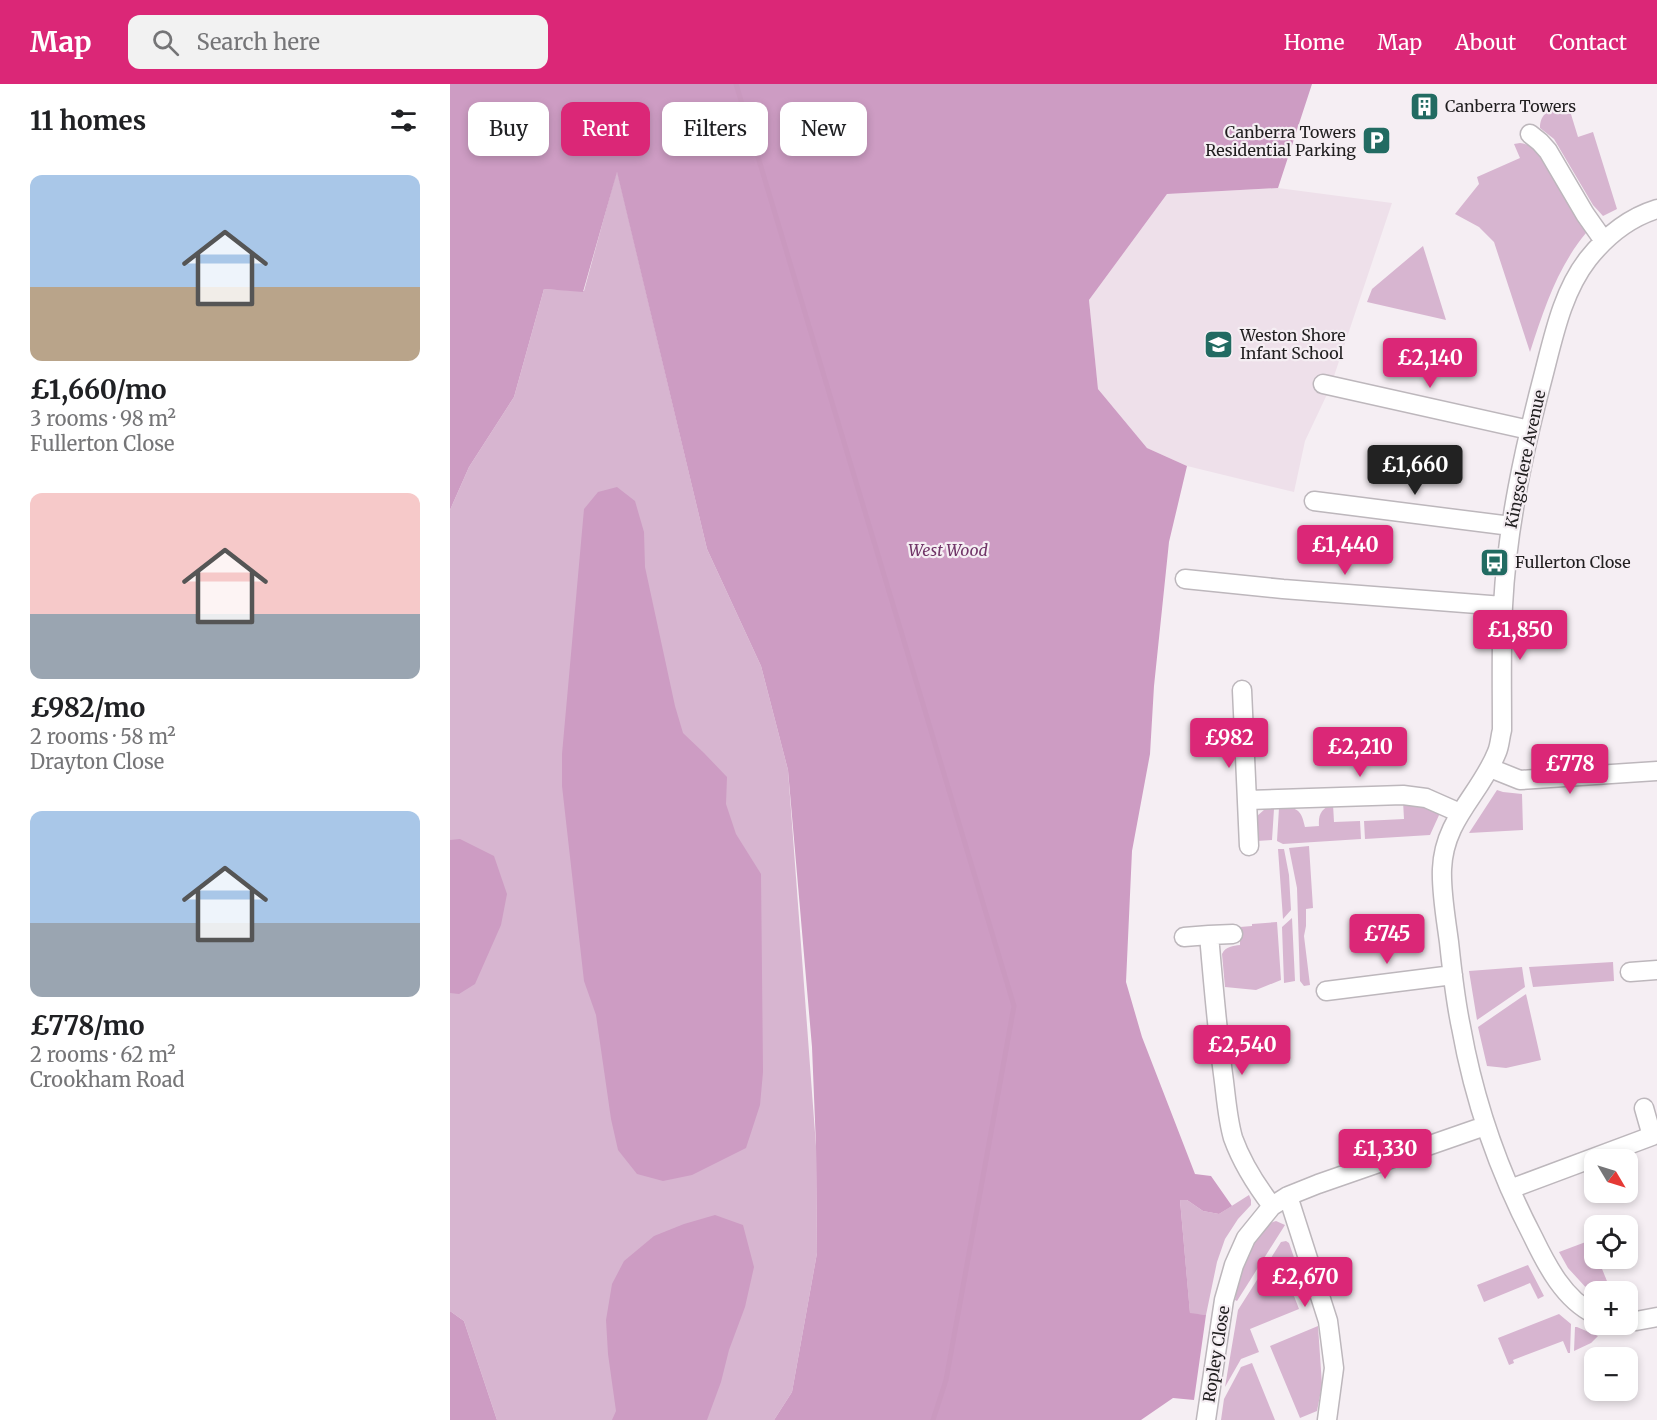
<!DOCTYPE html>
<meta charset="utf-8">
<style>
:root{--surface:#fff;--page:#f2f2f2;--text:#202124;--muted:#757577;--accent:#db2777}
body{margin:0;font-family:Merriweather,serif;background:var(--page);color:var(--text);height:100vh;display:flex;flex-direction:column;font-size:22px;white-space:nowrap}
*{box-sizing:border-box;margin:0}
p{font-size:20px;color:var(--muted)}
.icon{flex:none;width:33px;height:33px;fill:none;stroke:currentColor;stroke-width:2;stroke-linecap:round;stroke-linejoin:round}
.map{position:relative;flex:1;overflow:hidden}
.panel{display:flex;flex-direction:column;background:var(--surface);width:450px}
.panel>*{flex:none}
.guide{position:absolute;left:18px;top:18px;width:570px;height:54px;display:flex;gap:12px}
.needle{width:39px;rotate:128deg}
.buttons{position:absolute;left:1134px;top:1065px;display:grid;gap:12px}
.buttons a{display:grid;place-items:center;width:54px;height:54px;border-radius:12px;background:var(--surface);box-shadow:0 3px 9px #0003;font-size:30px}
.price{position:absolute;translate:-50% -51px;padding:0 14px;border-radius:6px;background:var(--accent);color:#fff;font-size:20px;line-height:39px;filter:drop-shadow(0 2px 3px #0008)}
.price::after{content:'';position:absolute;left:50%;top:36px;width:18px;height:14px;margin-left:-9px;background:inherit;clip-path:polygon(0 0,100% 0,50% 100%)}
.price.on{background:#222;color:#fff}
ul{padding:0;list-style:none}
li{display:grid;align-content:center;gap:12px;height:318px;padding:0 30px}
li span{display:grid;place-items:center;height:186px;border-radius:12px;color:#555}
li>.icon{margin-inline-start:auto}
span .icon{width:108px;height:108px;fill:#fffc;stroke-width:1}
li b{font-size:26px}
h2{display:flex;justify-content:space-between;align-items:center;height:72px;padding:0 30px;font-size:26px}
.tag{padding:0 21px;border-radius:12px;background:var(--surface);box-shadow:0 3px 9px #0003;font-size:21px;line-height:54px}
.tag.on{background:var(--accent);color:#fff}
header{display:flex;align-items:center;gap:36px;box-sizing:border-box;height:84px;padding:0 30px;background:var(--accent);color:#fff}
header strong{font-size:28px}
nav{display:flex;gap:33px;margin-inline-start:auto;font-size:21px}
.search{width:420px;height:54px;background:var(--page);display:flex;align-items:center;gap:15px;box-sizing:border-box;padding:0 21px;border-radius:12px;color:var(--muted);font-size:22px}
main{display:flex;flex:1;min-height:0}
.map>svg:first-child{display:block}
.built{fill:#eee0ea}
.green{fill:#d7b5d0}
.forest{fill:#cd9cc3}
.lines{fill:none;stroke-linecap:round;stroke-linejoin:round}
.stream{stroke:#ca99bf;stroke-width:5}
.street-casing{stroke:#bdb7bc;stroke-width:21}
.street{stroke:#fff;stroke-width:18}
.labels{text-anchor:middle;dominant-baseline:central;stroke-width:4.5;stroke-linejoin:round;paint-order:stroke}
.poi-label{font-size:16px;fill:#201e1f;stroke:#f5eef3;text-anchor:start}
.street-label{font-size:16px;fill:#201e1f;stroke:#f5eef3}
.park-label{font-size:16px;font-style:italic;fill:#713568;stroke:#f5eef3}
</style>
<header>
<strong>Map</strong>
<div class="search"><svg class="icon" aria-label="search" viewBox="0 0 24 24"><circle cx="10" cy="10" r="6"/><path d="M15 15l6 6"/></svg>Search here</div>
<nav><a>Home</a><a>Map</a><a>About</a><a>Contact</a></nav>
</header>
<main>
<section class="panel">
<h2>11 homes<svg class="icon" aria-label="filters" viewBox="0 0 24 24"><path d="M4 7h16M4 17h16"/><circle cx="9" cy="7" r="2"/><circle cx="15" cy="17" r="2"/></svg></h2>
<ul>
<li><span style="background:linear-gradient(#a9c7e8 60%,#b9a48a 0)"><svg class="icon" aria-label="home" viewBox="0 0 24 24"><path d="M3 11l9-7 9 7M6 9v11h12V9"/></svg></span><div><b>£1,660/mo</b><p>3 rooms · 98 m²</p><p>Fullerton Close</p></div></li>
<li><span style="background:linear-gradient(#f6c9c9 65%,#9aa5b1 0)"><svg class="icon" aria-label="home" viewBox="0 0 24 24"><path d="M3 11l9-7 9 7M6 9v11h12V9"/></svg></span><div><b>£982/mo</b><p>2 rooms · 58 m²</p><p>Drayton Close</p></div></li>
<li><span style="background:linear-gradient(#a9c7e8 60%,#9aa5b1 0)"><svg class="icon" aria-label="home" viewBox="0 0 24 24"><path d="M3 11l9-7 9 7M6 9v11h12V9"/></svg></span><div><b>£778/mo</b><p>2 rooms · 62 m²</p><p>Crookham Road</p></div></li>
</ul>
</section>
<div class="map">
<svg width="1207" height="1336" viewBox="0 0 1207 1336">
<rect width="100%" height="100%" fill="#f5eef3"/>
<path class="built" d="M828,104L942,119L880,304L855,357L844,408L737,382L697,364L648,305L639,216L717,110Z"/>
<path class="green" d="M1113,24L1120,27L1128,53L1143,48L1167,125L1153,132L1143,121L1104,55L1090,44C1090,29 1100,25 1113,24Z
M1070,59C1079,60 1084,64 1091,70L1135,144L1136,149C1107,184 1094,225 1080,268L1044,158L1029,143L1005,130L1029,100L1027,93L1070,74L1064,60Z
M167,86L257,465L311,582L338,686L366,1062L367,1169L342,1308L324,1336H47L14,1237L0,1227V426L19,383L64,313L94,205L134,207Z
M973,162L996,236L917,218L922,205Z
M1047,706L1053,708L1072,710L1073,746L1019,749Z
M953,717L964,718L990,729L980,751L915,755L914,737L954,735Z
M883,720L884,738L910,737L911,755L833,760L827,757L829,724C847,723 851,725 855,743L869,742C868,730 872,724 883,720Z
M815,725H824L822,756L807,757L806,733Z
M859,762L863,824L856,825V842L854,852L860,901L854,902L850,897L847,804L839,764Z
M828,765H834L839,791L841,826L833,835Z
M842,834L845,897L834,899L832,843Z
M827,838L831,896L806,906L775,903L772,870C776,862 783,862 790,861V843L802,842V840Z
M1163,878L1164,897L1083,903L1079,883Z
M1072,883L1075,903L1027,936L1019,887Z
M1076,910L1091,976L1056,984L1037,982L1028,943Z
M799,1111L801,1116V1121L788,1135L775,1155L767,1178L756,1231L740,1230L730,1116H737L753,1127L769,1130Z
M826,1137L835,1141L787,1217L785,1216C789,1192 798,1144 826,1137Z
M1141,1156L1144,1166V1174L1148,1175L1161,1207L1144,1208V1210L1140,1208L1118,1184L1109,1168Z
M836,1157L839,1159L856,1208L844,1212L849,1225L800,1245L809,1268L791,1275L775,1303L788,1226L831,1158Z
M1078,1181L1094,1212L1088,1215L1080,1199L1034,1218L1027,1201Z
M1109,1230L1121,1240L1120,1269H1118L1113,1257L1063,1276L1064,1279L1059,1281L1048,1254Z
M868,1242L872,1301L867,1327L850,1334L820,1262Z
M1125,1243H1127L1148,1252L1141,1259L1124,1267Z
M802,1279L825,1336H771L774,1315L791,1283Z"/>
<path class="forest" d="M0,0H862L828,104L717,110L639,216L648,305L697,364L737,382L719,458L704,602L700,670L682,767L676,898L692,953L745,1090L761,1092L782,1122L769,1130L753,1127L737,1116H730L740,1229L756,1231L744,1316L723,1314L691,1336H324L342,1308L367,1169L366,1062L362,963L338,686L311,582L257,465L167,88L133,208L94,205L64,313L19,383L0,426Z
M167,403L185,417L194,448L195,483L225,622L233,649L254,669L277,693L276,720L286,750L311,790L313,988L310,1021L296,1064L242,1091L213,1097L187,1090L168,1066L161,1035L146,931L134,897L112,702V670L134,425L148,408Z
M10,755L44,772L57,810L51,841L25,900L9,910L0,909V756Z
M265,1131L293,1141L304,1183L295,1223L279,1266L271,1298L257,1336H162L166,1327L158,1270L156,1236L162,1200L174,1177L204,1152L234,1140Z
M0,1227L14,1237L47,1336H0Z"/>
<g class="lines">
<path class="stream" d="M286,0L564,922L496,1296L483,1336"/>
<defs>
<path id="street" d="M1080,50L1090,58L1098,67L1135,130L1154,157
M873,300L1079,346
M864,417L1061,442
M735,495L833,505L1053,522
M792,606L799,762
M1040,684L1070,696L1207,687
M798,716L953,711L976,714L1010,729
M783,850L759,851C763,898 767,944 773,990C776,1011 777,1033 783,1054C792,1079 806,1101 822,1122
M734,853L759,851
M1180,888L1207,886
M876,907L1003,891
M1060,1105L1202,1052L1194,1024
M838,1112L878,1237L884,1284L877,1336
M1144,1230C1114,1215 1097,1182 1083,1153C1049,1088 1024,1016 1011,943C1005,915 1002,886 999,858C996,835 991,808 992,785C994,735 1030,711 1047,668C1050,661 1050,653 1052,646C1052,605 1051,563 1053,522C1057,443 1074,365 1094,289C1104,250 1113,207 1138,175C1157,151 1178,134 1207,125
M1178,1237H1186L1207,1233
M756,1336L774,1216L784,1181L796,1154L822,1122L838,1112L868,1100L1035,1042"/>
</defs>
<use href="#street" class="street-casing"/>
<use href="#street" class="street"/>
</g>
<defs>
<symbol id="building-square" viewBox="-11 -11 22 22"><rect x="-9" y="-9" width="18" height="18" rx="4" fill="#226b62" stroke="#f5eef3"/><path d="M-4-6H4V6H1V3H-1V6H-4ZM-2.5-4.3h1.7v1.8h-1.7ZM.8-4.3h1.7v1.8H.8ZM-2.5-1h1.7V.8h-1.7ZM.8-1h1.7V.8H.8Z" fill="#fff"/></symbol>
<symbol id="parking-square" viewBox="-11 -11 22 22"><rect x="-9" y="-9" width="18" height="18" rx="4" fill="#226b62" stroke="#f5eef3"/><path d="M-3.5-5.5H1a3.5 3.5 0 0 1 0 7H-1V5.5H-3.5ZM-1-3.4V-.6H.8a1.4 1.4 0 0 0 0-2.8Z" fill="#fff"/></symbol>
<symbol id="school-square" viewBox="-11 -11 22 22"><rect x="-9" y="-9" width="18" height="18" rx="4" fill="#226b62" stroke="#f5eef3"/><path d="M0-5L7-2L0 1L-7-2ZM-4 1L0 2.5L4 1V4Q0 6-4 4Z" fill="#fff"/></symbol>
<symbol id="bus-square" viewBox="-11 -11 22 22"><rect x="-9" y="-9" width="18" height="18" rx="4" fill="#226b62" stroke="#f5eef3"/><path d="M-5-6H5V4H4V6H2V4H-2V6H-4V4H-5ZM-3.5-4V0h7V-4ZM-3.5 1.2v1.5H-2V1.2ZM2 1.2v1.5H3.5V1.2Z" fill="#fff"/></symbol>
</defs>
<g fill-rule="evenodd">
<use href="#building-square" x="958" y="6" width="33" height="33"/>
<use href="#parking-square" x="910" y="40" width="33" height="33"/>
<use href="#school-square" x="752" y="244" width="33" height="33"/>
<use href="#bus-square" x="1028" y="462" width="33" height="33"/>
</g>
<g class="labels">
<g class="poi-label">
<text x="995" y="22">Canberra Towers</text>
<text x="906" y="48" text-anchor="end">Canberra Towers<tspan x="906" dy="18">Residential Parking</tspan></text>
<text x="790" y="251">Weston Shore<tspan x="790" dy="18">Infant School</tspan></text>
<text x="1065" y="478">Fullerton Close</text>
</g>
<g class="street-label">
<text transform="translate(1075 375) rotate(-78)">Kingsclere Avenue</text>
<text transform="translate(766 1270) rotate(-81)">Ropley Close</text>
</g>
<g class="park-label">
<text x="498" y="466">West Wood</text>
</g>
</g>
</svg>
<div class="buttons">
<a><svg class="needle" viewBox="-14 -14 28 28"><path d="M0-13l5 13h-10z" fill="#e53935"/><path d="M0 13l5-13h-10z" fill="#757577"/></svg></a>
<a><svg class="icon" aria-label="locate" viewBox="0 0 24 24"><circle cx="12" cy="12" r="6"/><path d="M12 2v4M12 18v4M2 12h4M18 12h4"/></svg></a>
<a>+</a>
<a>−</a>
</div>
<b class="price" style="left:980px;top:305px">£2,140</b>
<b class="price on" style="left:965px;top:412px">£1,660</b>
<b class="price" style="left:895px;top:492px">£1,440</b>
<b class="price" style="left:1070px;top:577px">£1,850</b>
<b class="price" style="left:779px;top:685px">£982</b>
<b class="price" style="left:910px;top:694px">£2,210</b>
<b class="price" style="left:1120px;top:711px">£778</b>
<b class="price" style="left:937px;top:881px">£745</b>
<b class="price" style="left:792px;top:992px">£2,540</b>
<b class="price" style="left:935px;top:1096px">£1,330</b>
<b class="price" style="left:855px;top:1224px">£2,670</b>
<div class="guide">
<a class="tag">Buy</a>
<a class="tag on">Rent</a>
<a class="tag">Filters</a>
<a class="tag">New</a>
</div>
</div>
</main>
